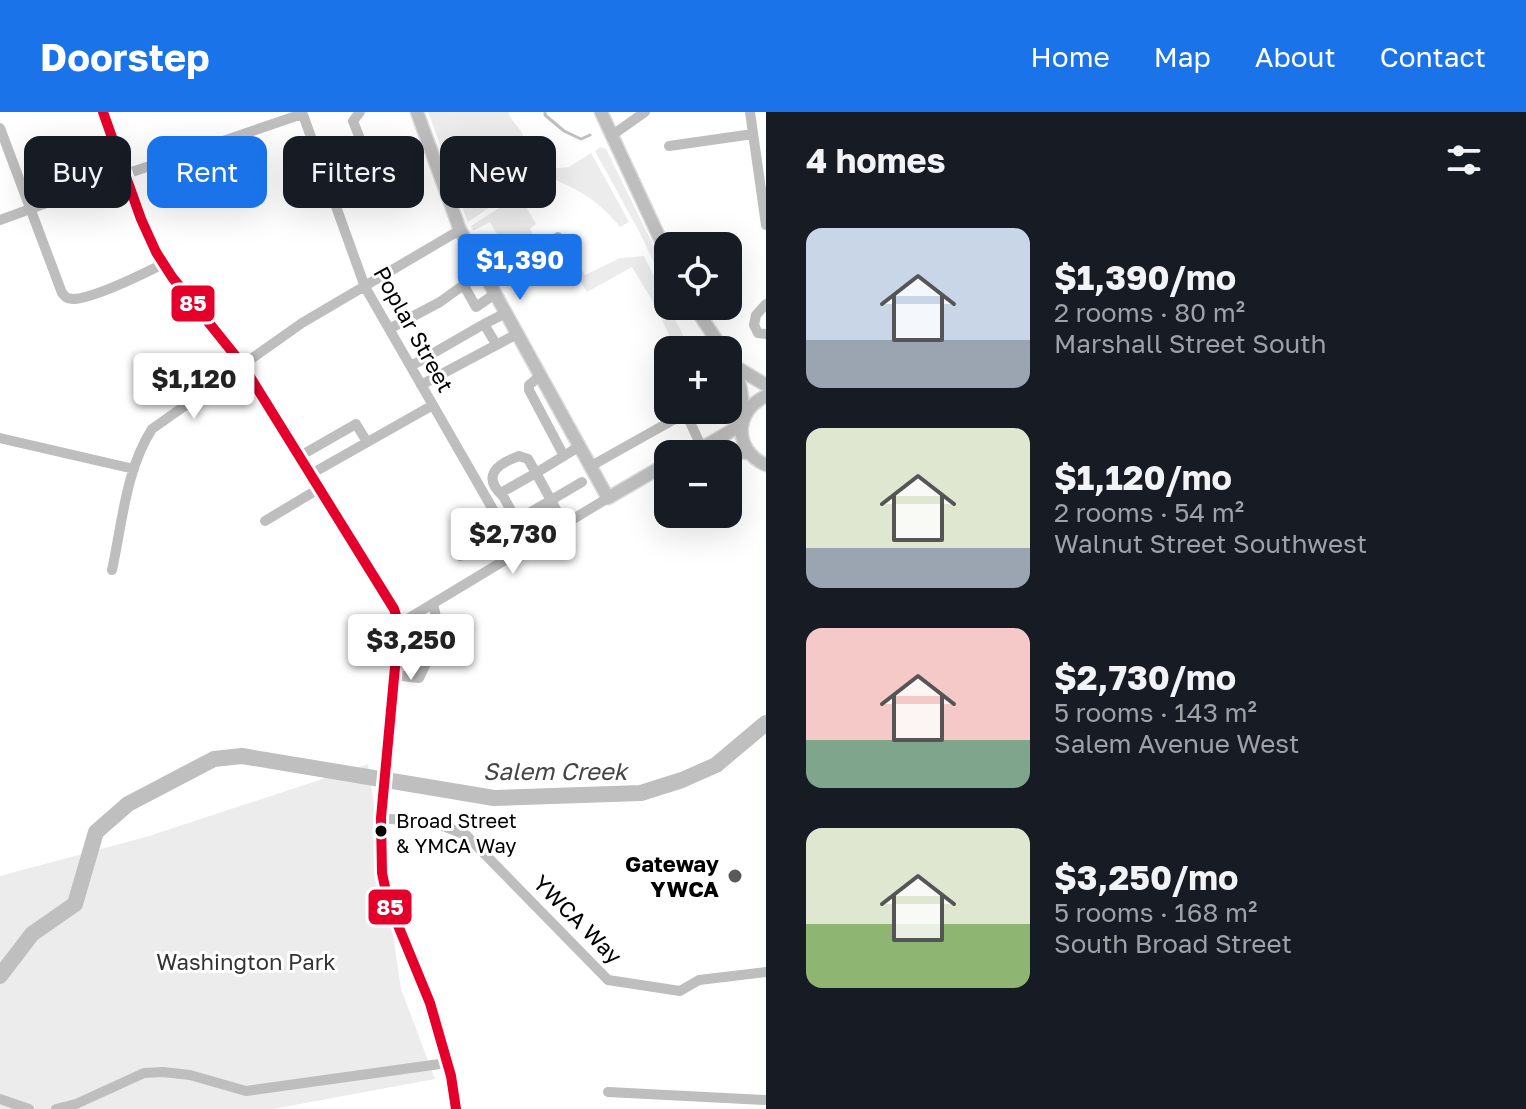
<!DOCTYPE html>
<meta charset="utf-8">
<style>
:root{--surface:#171b24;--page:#20242c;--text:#f1f3f6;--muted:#9ea1a6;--accent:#1a73e8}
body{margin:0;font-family:"Golos Text",sans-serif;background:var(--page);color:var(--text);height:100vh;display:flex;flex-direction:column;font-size:30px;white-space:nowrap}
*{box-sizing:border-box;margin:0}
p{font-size:26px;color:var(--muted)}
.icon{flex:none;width:44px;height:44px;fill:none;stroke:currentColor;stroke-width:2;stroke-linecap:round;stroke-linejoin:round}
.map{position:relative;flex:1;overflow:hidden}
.details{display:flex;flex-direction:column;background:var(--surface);width:760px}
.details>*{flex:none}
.top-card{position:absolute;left:24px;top:24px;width:622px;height:72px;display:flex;gap:16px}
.buttons{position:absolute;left:654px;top:120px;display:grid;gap:16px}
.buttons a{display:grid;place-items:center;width:88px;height:88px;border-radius:16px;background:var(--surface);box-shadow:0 8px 32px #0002;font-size:40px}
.price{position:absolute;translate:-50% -68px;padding:0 18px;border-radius:8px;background:#fff;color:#222;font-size:26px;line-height:52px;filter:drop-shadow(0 2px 4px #0008)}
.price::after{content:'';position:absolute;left:50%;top:48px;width:24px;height:18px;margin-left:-12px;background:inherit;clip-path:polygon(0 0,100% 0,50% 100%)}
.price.on{background:var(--accent);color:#fff}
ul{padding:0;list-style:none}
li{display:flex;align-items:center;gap:24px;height:200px;padding:0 40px}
li span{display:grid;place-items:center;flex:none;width:224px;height:160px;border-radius:16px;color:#555}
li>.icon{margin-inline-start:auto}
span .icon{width:96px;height:96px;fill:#fffc;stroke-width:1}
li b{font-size:34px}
h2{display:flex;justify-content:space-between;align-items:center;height:96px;padding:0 40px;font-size:34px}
.chip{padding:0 28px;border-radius:16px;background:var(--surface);box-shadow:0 8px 32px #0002;font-size:28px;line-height:72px}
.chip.on{background:var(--accent);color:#fff}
header{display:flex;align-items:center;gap:48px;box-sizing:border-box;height:112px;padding:0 40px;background:var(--accent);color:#fff}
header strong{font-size:38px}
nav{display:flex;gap:44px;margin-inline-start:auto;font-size:28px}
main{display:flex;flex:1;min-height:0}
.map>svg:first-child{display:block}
.green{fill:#ececec}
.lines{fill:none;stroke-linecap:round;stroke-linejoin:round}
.stream{stroke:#bfbfbf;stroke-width:3}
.river{stroke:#bfbfbf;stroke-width:16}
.major-casing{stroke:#dbdbdb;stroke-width:15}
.minor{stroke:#bebebe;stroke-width:10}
.major{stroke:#bebebe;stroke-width:12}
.bus-1-casing{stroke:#fff;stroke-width:16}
.bus-1{stroke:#e4002b;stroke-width:10}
.bus-dot{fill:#000;stroke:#fff;stroke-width:3}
.poi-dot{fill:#595959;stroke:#fff;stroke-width:3}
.labels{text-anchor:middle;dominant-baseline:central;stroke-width:6;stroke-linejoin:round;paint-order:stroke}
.bus-label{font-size:20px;fill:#000;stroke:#fff;text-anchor:start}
.street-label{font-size:22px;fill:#000;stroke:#fff}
.poi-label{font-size:22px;font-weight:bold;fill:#000;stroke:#fff;text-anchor:end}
.park-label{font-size:22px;fill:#333;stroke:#fff}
.water-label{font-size:24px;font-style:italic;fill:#444;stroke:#fff}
.line-badge{stroke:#fff;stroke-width:3}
.badge-label{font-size:22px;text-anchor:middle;font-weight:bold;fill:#fff}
</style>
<header>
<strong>Doorstep</strong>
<nav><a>Home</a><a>Map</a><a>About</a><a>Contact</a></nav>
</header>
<main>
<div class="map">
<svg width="766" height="997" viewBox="0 0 766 997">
<rect width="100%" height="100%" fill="#fff"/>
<path class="green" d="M428,0H508C513,14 525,16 524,33L505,29L488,36L483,28L448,39L457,69L454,70Z
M601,35L606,37L668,163V181L642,125L595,39Z
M591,41L629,110L620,115C598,87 573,74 540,62L541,58L569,55Z
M467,81L501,88L468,110L458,85V82Z
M516,85L522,88L536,112L530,117L535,128L525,139L496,156L492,157L511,146L490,110L473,119L471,114Z
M571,141L585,163L620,146L644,144L690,238H676L655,193L632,155L587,180L566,145Z
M368,652L401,877L435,967L273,997H0V764L146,725Z"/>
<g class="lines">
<path class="stream" d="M545,0V3L564,19L581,27L590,23"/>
<path class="river" d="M0,864L32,822L75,792L96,720L128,692L214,647L242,644L494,686L641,681L682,668L716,653L766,611"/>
<defs>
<path id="major" d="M417,0L460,118L608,386L668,351
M601,0L668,144
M694,194L723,238
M728,245C740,262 743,284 743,305
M734,254L766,273
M766,284C734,299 733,338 766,353
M702,336L748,341
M685,342L702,336L741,313"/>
</defs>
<use href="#major" class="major-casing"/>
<path class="minor" d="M103,0L141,107L156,140L172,165L242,252L394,497L399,512L381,706L382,761L388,789L430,891L451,964L456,997
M302,0L365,175L518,441
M360,0L353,9L366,42
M750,0L766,113
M0,16L62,181C67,186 65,186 73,187C92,187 145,161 163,152
M611,24L645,0
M669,34L753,22
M0,108L126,62L302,2
M487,168L558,125
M463,172L476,195L495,182
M766,192L756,203L754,213L758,221L766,222
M484,212L506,201
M389,217L440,190L483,159
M411,254L484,212L496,232
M540,264L529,273V278L564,344
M421,273L517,222
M0,326L134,357
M300,344L356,312L367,330
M591,354L673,308L682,305L689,308L702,336
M311,362L433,293
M503,384C481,364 497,352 519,344L528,347L536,361L504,379L503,384L513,402L524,404L582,370
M265,409L320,376
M564,412L536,361L580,334
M460,444V437L501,411
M112,458C122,412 126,357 152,317L302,211L460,118
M399,512L608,386
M395,563L419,566L440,522L433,492
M409,565L412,544L423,522H440
M381,706L438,712L466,723L608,868L680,879L699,868L766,860
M608,980L766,988
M0,987L29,997
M56,997L76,992L144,961L163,960L190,963L246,979L447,951"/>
<use href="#major" class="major"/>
<defs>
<path id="bus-1" d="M103,0L141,107L156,140L172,165L242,252L394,497L399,512L381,706L382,761L388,789L430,891L451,964L456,997"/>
</defs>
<use href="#bus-1" class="bus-1-casing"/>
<use href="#bus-1" class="bus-1"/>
</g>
<circle class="bus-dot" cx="381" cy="719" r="7"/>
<circle class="poi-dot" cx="735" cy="764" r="8"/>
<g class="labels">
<g class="bus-label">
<text x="396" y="708">Broad Street<tspan x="396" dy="25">&amp; YMCA Way</tspan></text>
</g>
<g class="street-label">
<text transform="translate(414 217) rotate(61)">Poplar Street</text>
<text transform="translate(578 807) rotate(45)">YWCA Way</text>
</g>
<g class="poi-label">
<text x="719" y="751">Gateway<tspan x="719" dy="25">YWCA</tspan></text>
</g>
<g class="park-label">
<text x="246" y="849">Washington Park</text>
</g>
<g class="water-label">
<text x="555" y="658">Salem Creek</text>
</g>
</g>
<g class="line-badge">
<rect x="170" y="172" width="46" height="39" rx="8" fill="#e4002b"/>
<rect x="367" y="776" width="46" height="38" rx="8" fill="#e4002b"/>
</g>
<g class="badge-label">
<text x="193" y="199">85</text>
<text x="390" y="803">85</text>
</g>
</svg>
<div class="buttons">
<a><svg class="icon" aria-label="locate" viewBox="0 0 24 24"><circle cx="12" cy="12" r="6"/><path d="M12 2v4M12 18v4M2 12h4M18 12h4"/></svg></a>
<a>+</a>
<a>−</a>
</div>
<b class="price on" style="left:520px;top:190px">$1,390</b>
<b class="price" style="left:194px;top:309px">$1,120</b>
<b class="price" style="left:513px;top:464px">$2,730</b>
<b class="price" style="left:411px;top:570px">$3,250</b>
<div class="top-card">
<a class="chip">Buy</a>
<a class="chip on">Rent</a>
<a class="chip">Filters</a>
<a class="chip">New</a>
</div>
</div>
<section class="details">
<h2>4 homes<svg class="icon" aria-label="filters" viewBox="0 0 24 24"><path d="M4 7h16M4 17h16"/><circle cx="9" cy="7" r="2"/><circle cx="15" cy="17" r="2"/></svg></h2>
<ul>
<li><span style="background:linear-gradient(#c9d6e8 70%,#9aa5b1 0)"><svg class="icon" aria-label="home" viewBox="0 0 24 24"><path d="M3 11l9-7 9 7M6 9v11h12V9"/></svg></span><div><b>$1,390/mo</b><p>2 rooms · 80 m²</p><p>Marshall Street South</p></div></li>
<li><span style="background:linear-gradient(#dfe7d0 75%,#9aa5b1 0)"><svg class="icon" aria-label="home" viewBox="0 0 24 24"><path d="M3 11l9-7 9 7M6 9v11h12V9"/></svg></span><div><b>$1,120/mo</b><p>2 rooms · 54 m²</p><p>Walnut Street Southwest</p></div></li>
<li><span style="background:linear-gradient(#f6c9c9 70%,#7fa58c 0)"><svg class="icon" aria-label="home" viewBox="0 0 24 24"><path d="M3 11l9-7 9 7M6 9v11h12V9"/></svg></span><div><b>$2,730/mo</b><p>5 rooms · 143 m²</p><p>Salem Avenue West</p></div></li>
<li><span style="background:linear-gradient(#dfe7d0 60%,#8fb573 0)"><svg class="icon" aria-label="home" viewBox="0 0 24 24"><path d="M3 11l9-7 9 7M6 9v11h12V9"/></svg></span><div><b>$3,250/mo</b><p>5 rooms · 168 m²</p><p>South Broad Street</p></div></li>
</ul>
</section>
</main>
